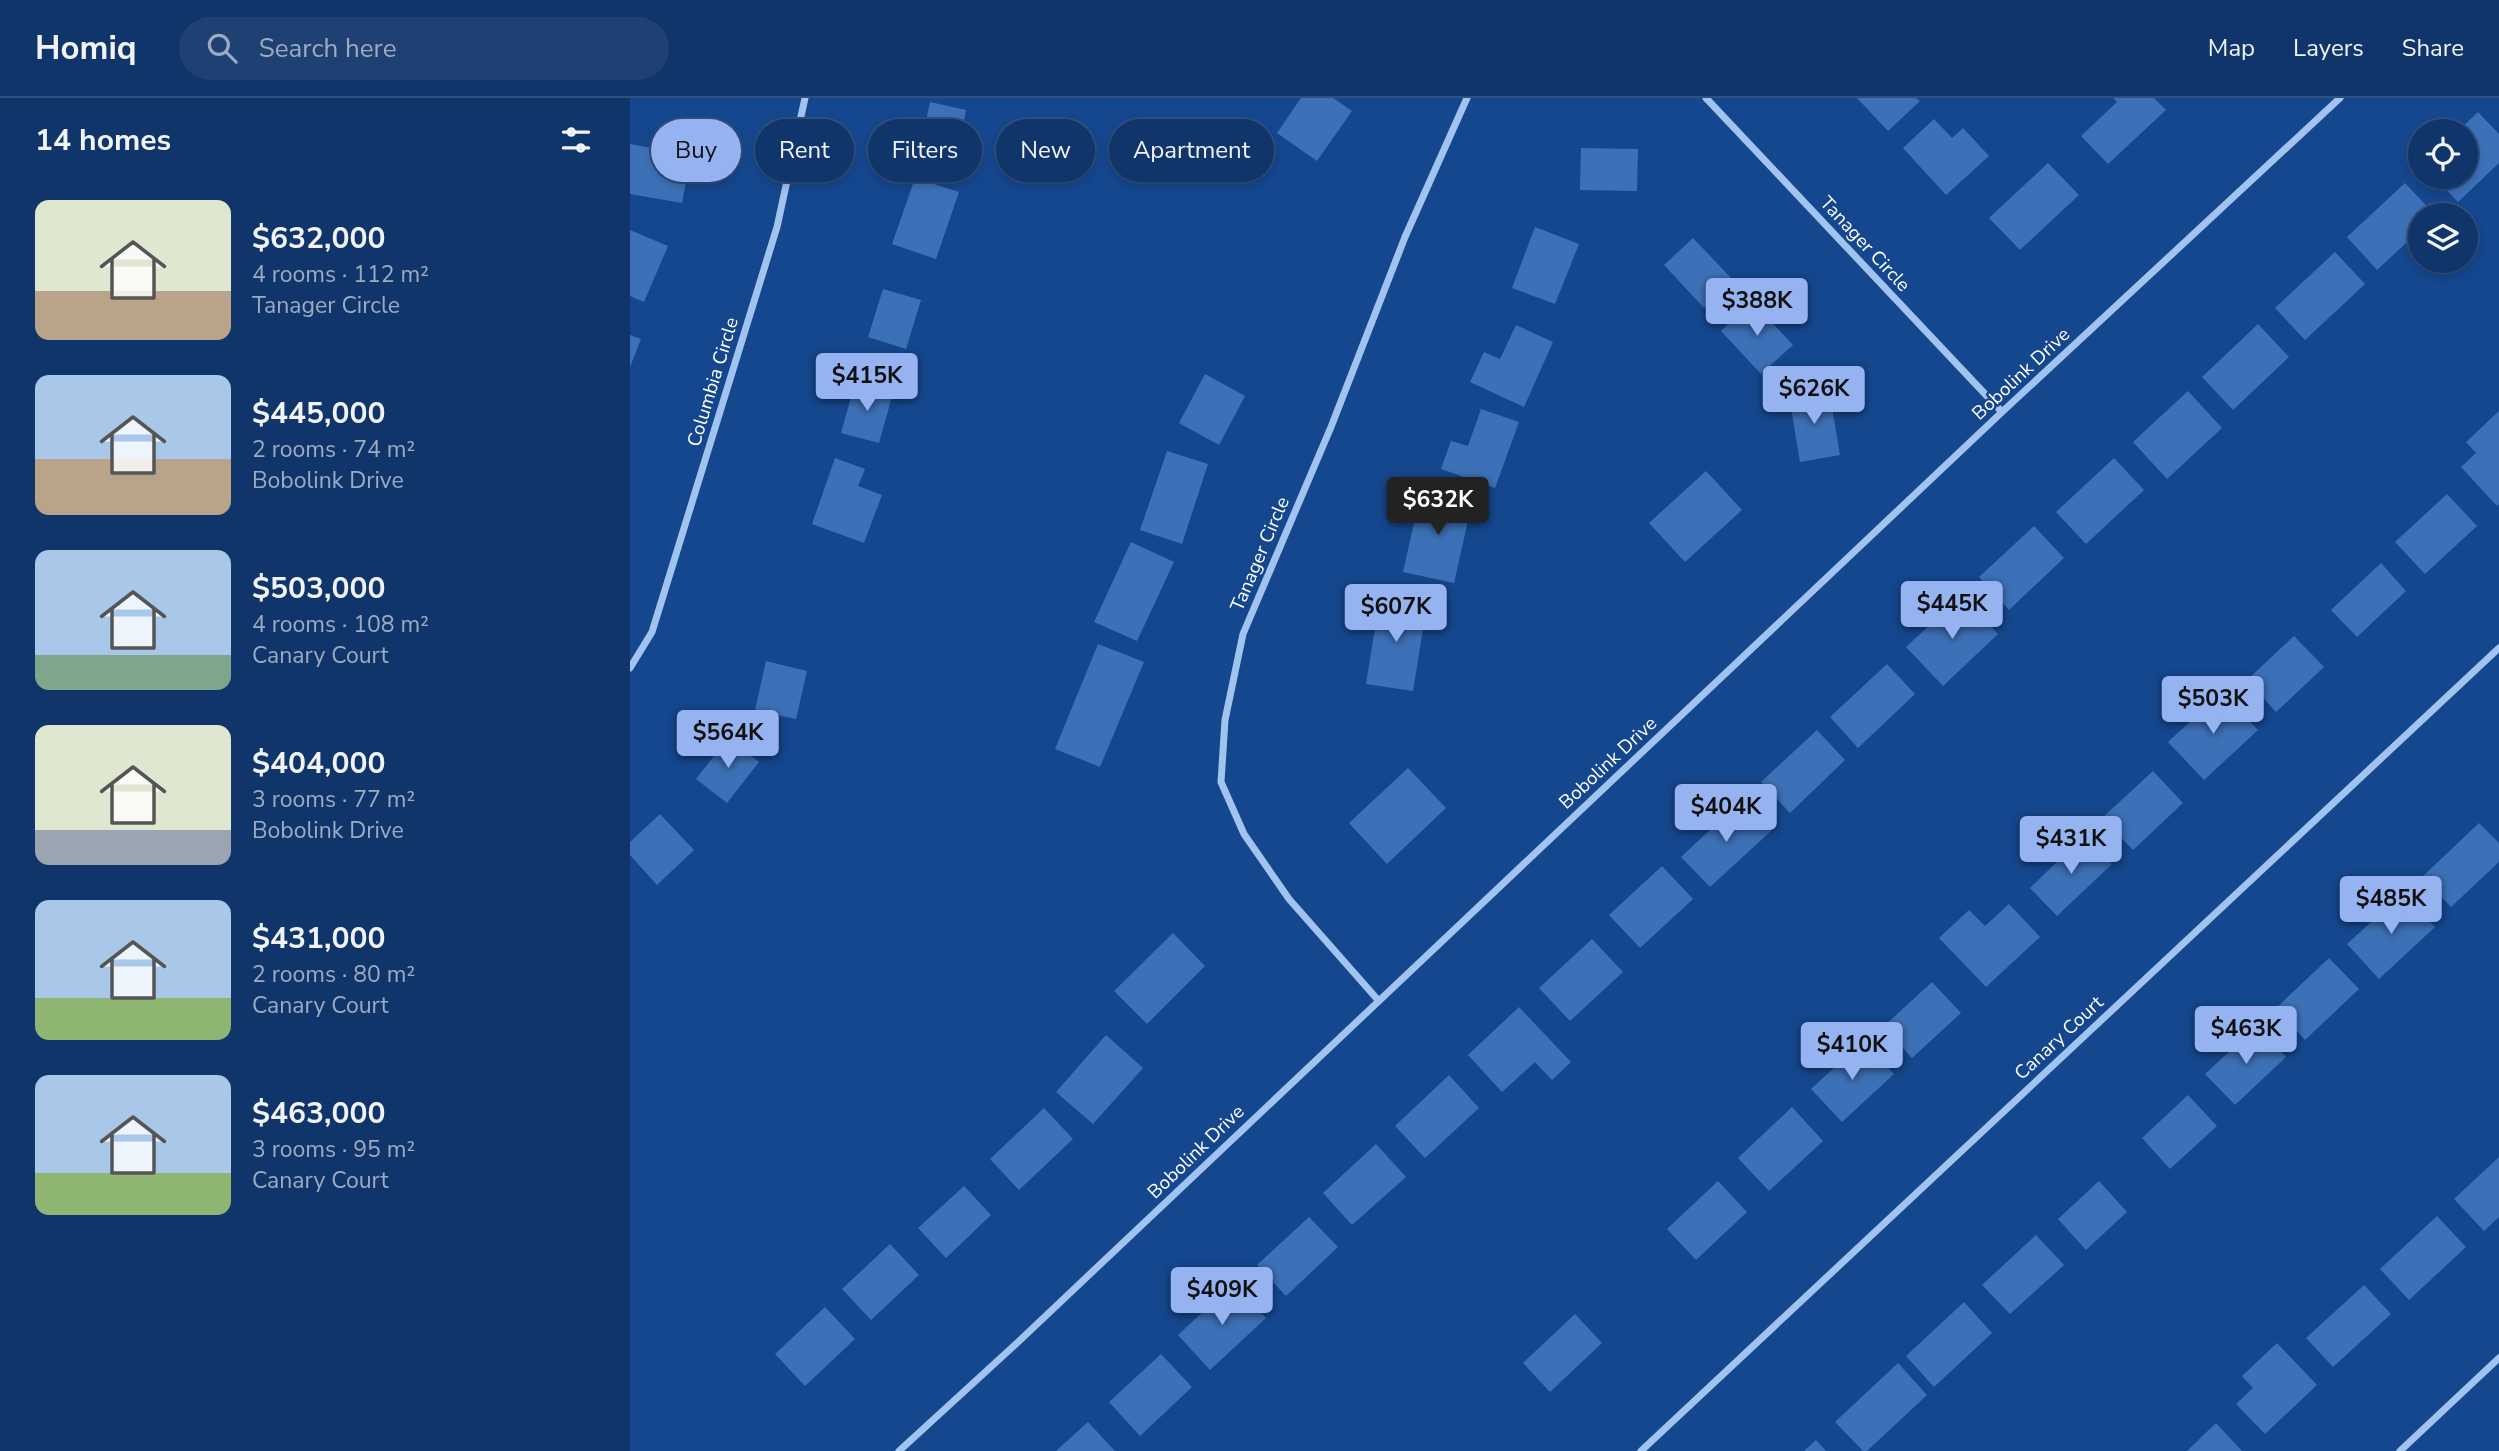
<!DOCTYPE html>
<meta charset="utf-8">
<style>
:root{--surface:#10356a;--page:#1e4072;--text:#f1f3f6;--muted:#9cabc1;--line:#30507e;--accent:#95b2f1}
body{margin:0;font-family:"Nunito Sans",sans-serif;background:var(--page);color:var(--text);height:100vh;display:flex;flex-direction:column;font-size:26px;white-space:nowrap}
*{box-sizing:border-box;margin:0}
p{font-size:23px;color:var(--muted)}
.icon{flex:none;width:38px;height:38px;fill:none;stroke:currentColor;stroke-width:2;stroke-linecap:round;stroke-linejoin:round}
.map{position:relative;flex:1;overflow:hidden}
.drawer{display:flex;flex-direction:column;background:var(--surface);width:630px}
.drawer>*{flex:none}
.hud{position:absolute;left:21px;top:21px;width:665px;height:63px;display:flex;gap:14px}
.fabs{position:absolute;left:1778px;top:21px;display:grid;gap:14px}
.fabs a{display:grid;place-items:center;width:70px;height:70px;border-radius:50%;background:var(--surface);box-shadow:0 4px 10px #0003,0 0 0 2px var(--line);font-size:35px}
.price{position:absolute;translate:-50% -60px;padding:0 16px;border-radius:7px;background:var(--accent);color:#111;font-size:23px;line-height:46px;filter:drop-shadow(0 2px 4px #0008)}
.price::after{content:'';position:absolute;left:50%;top:42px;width:21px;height:16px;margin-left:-10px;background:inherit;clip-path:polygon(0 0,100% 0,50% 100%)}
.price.current{background:#222;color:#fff}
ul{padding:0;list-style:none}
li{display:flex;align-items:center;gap:21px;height:175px;padding:0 35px}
li span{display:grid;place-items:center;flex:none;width:196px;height:140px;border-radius:14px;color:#555}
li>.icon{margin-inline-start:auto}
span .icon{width:84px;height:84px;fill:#fffc;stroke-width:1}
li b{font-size:30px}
h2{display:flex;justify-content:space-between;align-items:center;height:84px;padding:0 35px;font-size:30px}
.pill{padding:0 24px;border-radius:32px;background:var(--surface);box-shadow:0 4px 10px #0003,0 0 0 2px var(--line);font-size:24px;line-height:63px}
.pill.current{background:var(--accent);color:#111}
header{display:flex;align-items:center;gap:42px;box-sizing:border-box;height:98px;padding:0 35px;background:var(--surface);border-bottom:2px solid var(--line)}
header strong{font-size:33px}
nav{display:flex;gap:38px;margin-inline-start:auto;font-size:24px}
.search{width:490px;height:63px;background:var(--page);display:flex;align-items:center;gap:18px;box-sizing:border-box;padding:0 24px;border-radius:38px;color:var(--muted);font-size:26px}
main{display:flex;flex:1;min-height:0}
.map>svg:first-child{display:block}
.building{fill:#3d71b7}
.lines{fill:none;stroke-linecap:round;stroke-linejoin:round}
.street{stroke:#a0c3f0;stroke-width:7}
.labels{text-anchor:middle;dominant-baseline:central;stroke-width:5;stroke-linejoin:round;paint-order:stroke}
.street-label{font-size:19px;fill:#fff;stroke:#15478e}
</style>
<header>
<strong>Homiq</strong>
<div class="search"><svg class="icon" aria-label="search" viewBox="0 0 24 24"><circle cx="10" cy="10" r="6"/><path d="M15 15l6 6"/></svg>Search here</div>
<nav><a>Map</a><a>Layers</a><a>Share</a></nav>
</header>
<main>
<section class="drawer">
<h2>14 homes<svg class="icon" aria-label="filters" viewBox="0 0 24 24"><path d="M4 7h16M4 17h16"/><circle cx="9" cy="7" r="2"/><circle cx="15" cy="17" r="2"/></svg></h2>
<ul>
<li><span style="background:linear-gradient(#dfe7d0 65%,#b9a48a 0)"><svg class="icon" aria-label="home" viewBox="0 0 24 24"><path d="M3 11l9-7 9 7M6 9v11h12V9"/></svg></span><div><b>$632,000</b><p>4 rooms · 112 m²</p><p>Tanager Circle</p></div></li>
<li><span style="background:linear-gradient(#a9c7e8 60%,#b9a48a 0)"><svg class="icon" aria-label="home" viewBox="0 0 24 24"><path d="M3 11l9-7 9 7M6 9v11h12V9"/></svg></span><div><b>$445,000</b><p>2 rooms · 74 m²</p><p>Bobolink Drive</p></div></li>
<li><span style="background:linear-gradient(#a9c7e8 75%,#7fa58c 0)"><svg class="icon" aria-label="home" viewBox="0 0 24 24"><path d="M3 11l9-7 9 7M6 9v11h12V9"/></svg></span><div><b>$503,000</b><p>4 rooms · 108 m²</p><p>Canary Court</p></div></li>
<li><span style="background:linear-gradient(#dfe7d0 75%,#9aa5b1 0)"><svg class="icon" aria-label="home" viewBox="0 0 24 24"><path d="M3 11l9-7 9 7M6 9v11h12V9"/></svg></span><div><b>$404,000</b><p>3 rooms · 77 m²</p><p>Bobolink Drive</p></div></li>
<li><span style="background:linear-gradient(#a9c7e8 70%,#8fb573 0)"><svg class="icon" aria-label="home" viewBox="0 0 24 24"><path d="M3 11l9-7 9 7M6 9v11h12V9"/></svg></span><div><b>$431,000</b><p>2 rooms · 80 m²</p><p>Canary Court</p></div></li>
<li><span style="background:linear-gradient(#a9c7e8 70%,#8fb573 0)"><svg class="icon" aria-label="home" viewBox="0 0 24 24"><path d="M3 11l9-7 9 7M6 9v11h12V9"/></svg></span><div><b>$463,000</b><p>3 rooms · 95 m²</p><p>Canary Court</p></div></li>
</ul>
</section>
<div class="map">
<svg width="1869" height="1353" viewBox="0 0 1869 1353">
<rect width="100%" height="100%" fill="#15478e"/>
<path class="building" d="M671,0H703L722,13L687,63L647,35Z
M1227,0H1286L1290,3L1258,33Z
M1483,0H1524L1536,12L1478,66L1451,38L1487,4Z
M300,4L336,12L326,63L289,55Z
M1848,14L1869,36V65L1828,104L1804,79H1836V33H1828Z
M1304,21L1322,40L1333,30L1359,58L1316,97L1273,50Z
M0,46L61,57L52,105L0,96Z
M951,50L1008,51L1007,93L950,92Z
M1418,65L1449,97L1390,152L1359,120Z
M285,80L329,94L306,161L262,146Z
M1775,85L1805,117H1790V132L1747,172L1717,139Z
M905,129L949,146L925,206L882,190Z
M0,132L38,148L14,204L0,198Z
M1063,140L1103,182L1074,210L1034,167Z
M1705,154L1735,186L1675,242L1645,210Z
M253,191L291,202L276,251L238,239Z
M1122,203L1163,247L1131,276L1091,233Z
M1628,226L1659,259L1603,312L1572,279Z
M886,227L923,244L894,309L840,284L854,254L870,261Z
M0,237L11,241L0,269Z
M575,276L615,298L589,347L549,325Z
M225,285L263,295L249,345L211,335Z
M1199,291L1210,357L1170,364L1159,298Z
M1558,293L1592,330L1537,381L1503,344Z
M851,311L889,324L865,390L811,371L821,343L838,348Z
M1869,313V406L1867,408L1831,369L1846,355L1836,344Z
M537,353L578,366L552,446L510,432Z
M205,360L235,371L228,388L252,397L234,445L182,426Z
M1484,360L1514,392L1456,446L1426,414Z
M1076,373L1112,412L1055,464L1019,425Z
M791,394L842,405L824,485L773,474Z
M1817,396L1847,428L1795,476L1765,444Z
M1404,428L1434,460L1379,512L1349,479Z
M501,444L544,464L507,543L464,524Z
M1751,465L1776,493L1727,539L1701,512Z
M1332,497L1368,536L1313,588L1276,549Z
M750,499L797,506L783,593L736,586Z
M1664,538L1694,569L1646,614L1617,582Z
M468,546L514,564L470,669L425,651Z
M136,563L177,573L166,621L125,612Z
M1257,566L1285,596L1228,650L1200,619Z
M1592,594L1628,632L1574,682L1538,644Z
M1187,632L1215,662L1160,715L1131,684Z
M98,640L129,664L97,705L66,681Z
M778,670L816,710L757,766L719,725Z
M1523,673L1553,705L1503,752L1472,720Z
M1112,702L1141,733L1080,789L1051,759Z
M30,716L64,752L27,787L0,757V744Z
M1849,725L1869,745V764L1821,809L1792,779Z
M1455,737L1482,766L1427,818L1400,790Z
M1032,768L1063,801L1010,850L979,817Z
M1773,795L1805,829L1749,881L1717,846Z
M1379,806L1410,839L1356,889L1309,840L1339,812L1355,828Z
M543,835L575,868L517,926L484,893Z
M962,841L993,874L940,923L909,890Z
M1699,860L1729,891L1675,942L1646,910Z
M1302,884L1331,915L1282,960L1253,929Z
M889,909L941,964L922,982L905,964L872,994L838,957Z
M1627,928L1656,959L1605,1007L1575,976Z
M476,937L513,970L463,1026L426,994Z
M1233,943L1264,976L1212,1024L1181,991Z
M819,977L849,1010L795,1060L765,1028Z
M1558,997L1587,1028L1540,1071L1512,1040Z
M1162,1009L1193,1043L1139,1093L1108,1060Z
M414,1010L443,1041L389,1092L360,1061Z
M746,1046L776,1079L722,1127L693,1095Z
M1869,1059V1119L1854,1133L1824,1101Z
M1088,1083L1117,1114L1066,1162L1037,1131Z
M1469,1083L1497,1114L1456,1152L1428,1121Z
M334,1088L361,1117L316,1160L288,1130Z
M1807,1118L1836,1149L1779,1202L1750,1171Z
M679,1119L708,1149L656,1198L627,1167Z
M1406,1137L1434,1167L1380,1216L1352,1187Z
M260,1146L289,1177L241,1222L212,1191Z
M604,1185L636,1220L580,1272L548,1237Z
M1734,1187L1761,1216L1703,1269L1676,1240Z
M1334,1204L1362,1235L1304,1289L1276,1258Z
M195,1209L225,1241L175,1288L145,1256Z
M945,1216L972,1245L920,1294L893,1265Z
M1647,1245L1687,1287L1635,1336L1606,1306L1623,1290L1612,1278Z
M531,1256L562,1289L510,1338L479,1304Z
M1268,1265L1297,1297L1237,1353H1233L1205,1324Z
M458,1324L485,1353H426Z
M1586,1325L1612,1353H1557Z
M1186,1342L1196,1353H1174Z"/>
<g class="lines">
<path class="street" d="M1076,0L1372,314
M0,570L22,534L147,129L175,0
M748,902L659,801L614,736L591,684L595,622L613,536L701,329L775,139L837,0
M269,1353L387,1245L1372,314L1710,0
M1011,1353L1869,550
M1770,1353L1869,1260"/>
</g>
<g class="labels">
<g class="street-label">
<text transform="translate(1235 146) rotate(47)">Tanager Circle</text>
<text transform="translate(1391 276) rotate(-43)">Bobolink Drive</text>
<text transform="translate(83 284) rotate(-73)">Columbia Circle</text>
<text transform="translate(630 456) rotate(-67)">Tanager Circle</text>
<text transform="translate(978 665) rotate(-43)">Bobolink Drive</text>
<text transform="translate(1429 940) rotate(-43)">Canary Court</text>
<text transform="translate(566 1054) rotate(-44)">Bobolink Drive</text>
</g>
</g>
</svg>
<div class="fabs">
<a><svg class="icon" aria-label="locate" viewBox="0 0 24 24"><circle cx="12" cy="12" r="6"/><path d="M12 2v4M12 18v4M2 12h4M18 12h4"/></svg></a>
<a><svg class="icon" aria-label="layers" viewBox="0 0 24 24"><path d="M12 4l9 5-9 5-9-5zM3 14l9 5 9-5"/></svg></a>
</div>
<b class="price" style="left:1127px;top:240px">$388K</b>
<b class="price" style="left:237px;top:315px">$415K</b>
<b class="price" style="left:1184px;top:328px">$626K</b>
<b class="price current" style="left:808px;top:439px">$632K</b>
<b class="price" style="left:1322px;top:543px">$445K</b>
<b class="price" style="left:766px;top:546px">$607K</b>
<b class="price" style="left:1583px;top:638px">$503K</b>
<b class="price" style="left:98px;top:672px">$564K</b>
<b class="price" style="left:1096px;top:746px">$404K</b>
<b class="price" style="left:1441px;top:778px">$431K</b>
<b class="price" style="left:1761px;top:838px">$485K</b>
<b class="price" style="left:1616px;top:968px">$463K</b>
<b class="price" style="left:1222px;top:984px">$410K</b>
<b class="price" style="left:592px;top:1229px">$409K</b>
<div class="hud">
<a class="pill current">Buy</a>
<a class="pill">Rent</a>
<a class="pill">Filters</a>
<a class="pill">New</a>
<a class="pill">Apartment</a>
</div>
</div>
</main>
